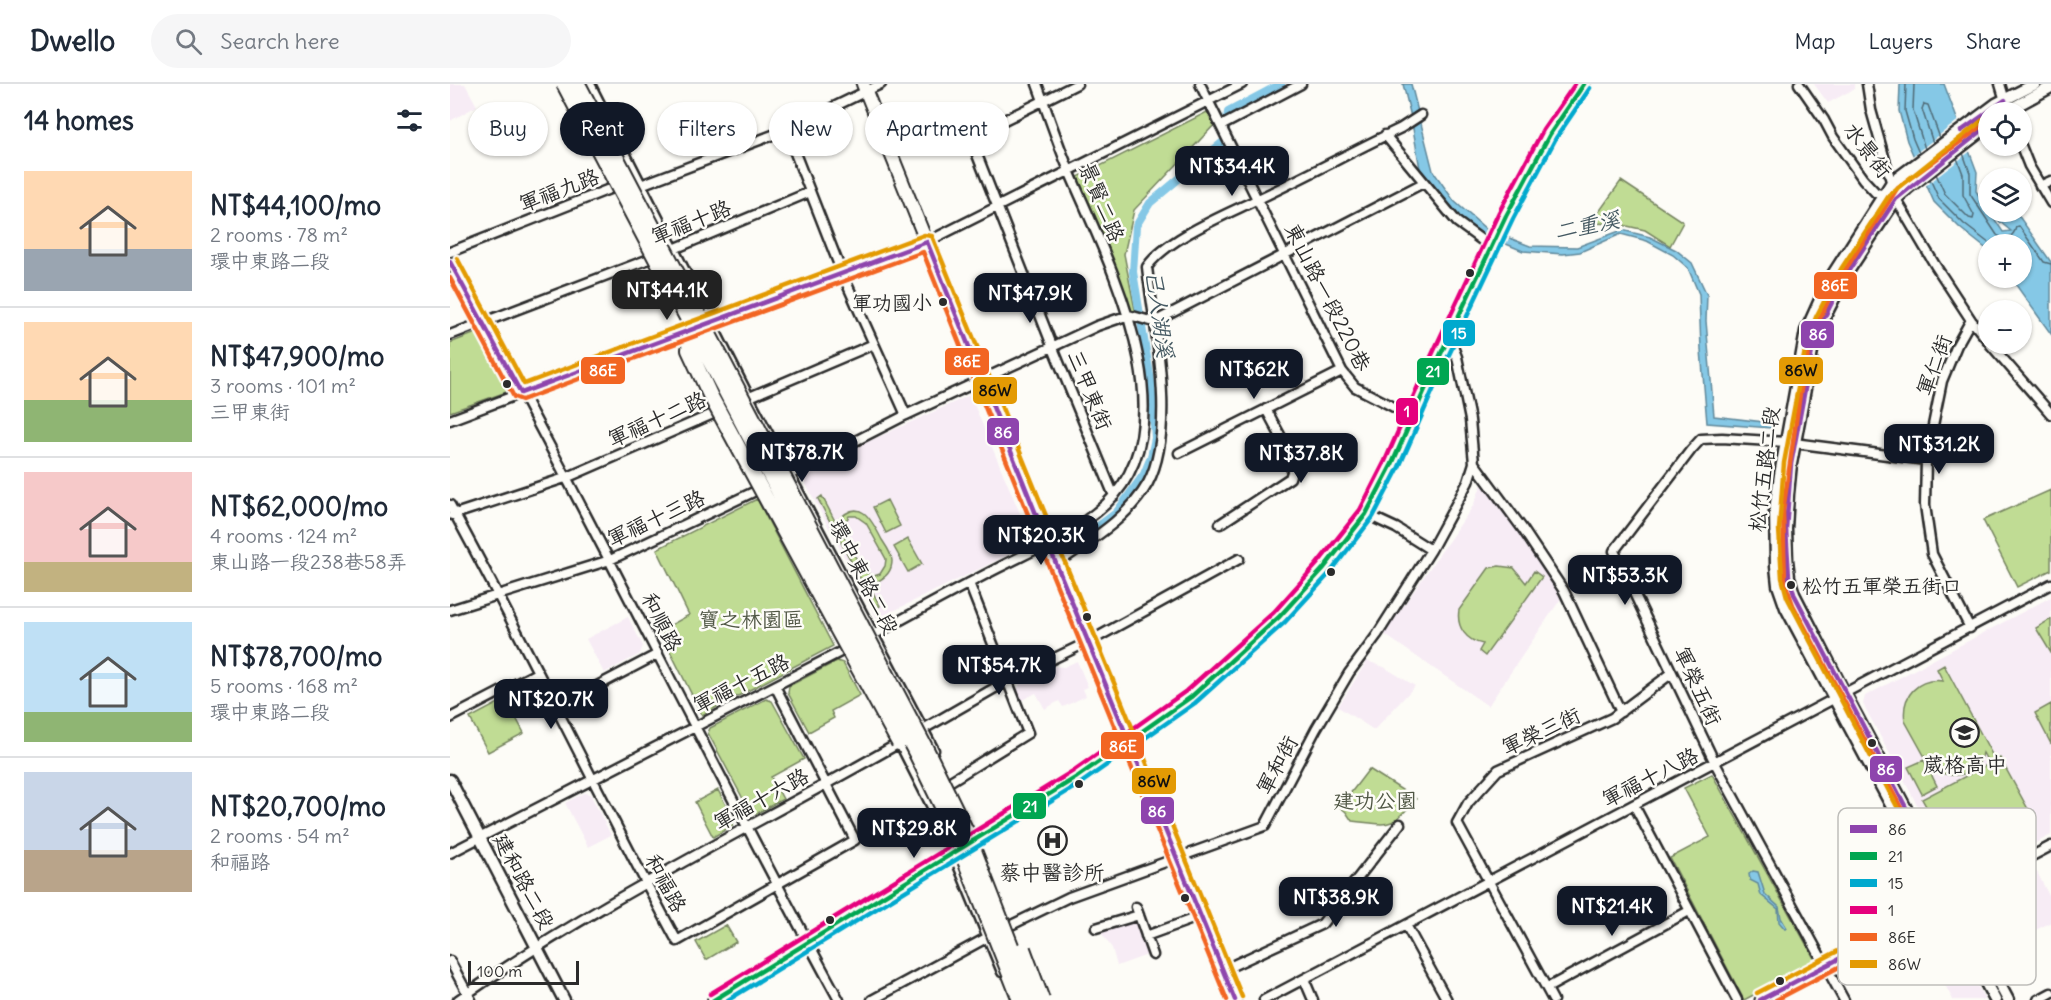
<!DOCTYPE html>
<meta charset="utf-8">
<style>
:root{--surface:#fff;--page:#f6f6f7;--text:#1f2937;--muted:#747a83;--line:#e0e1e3;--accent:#111827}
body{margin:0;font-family:Delius,"LXGW WenKai TC",sans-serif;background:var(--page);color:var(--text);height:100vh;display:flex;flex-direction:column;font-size:22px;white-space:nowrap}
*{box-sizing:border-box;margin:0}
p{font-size:20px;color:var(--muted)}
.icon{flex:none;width:33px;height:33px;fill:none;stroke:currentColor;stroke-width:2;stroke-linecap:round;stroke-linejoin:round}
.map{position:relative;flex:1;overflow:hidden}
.sheet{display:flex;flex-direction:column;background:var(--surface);width:450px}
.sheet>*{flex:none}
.top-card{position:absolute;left:18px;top:18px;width:570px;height:54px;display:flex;gap:12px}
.controls{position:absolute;left:1528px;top:18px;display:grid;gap:12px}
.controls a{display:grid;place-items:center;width:54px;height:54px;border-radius:50%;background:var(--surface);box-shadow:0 2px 4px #0004;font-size:30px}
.scale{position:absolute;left:18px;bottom:15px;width:111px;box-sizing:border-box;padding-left:6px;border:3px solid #2b2b2b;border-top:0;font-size:16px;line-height:21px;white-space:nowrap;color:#2b2b2b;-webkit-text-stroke:4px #fdfcf7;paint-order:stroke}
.price{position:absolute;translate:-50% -51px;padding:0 14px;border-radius:12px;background:var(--accent);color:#fff;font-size:20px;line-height:39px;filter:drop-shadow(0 2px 3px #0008)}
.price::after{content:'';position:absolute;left:50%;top:36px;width:18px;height:14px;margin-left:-9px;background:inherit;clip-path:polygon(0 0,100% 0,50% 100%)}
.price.active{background:#222;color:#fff}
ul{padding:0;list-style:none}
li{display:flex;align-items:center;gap:18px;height:150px;padding:0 24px}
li+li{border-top:2px solid var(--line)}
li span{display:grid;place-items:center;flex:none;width:168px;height:120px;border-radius:0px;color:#555}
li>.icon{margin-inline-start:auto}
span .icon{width:72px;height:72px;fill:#fffc;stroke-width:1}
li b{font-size:26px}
h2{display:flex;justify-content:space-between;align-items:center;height:72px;padding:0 24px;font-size:26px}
.tag{padding:0 21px;border-radius:27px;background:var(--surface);box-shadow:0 2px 4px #0004;font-size:21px;line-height:54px}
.tag.active{background:var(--accent);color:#fff}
header{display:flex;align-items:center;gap:36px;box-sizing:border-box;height:84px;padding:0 30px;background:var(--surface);border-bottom:2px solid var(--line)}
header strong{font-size:28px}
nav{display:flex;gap:33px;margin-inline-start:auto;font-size:21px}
.search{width:420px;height:54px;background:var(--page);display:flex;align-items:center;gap:15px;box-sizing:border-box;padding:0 21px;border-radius:33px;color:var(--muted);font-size:22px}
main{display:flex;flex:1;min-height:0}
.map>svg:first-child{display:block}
.built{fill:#f7ecf5}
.green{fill:#c0dc94;stroke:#768460;stroke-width:1.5;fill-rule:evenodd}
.water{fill:#85c8e6;stroke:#61899b;stroke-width:1.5}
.pier{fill:#fdfcf7}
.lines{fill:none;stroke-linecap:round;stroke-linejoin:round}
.shore{stroke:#4f6a76;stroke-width:1.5}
.canal{stroke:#85c8e6;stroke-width:8}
.minor-casing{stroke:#2b2b2b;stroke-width:13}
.tertiary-casing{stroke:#2b2b2b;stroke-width:15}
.secondary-casing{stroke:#2b2b2b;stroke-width:16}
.minor{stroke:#fdfcf7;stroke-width:8}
.tertiary{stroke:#fdfcf7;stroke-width:10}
.secondary{stroke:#fdfcf7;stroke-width:12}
.trunk-bridge-casing{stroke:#2b2b2b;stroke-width:18;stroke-linecap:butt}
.trunk-bridge{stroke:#fdfcf7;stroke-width:14}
.bus-1-casing{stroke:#fdfcf7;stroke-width:9}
.bus-2-casing{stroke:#fdfcf7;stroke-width:9}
.bus-3-casing{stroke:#fdfcf7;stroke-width:9}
.bus-4-casing{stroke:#fdfcf7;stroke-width:9}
.bus-5-casing{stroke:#fdfcf7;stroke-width:9}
.bus-6-casing{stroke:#fdfcf7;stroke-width:9}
.bus-1{stroke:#8e44ad;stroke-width:4.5}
.bus-2{stroke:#00a651;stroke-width:4.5}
.bus-3{stroke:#00a9ce;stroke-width:4.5}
.bus-4{stroke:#e5007d;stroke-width:4.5}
.bus-5{stroke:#f26522;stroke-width:4.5}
.bus-6{stroke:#e39a04;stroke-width:4.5}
.bus-dot{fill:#2b2b2b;stroke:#fdfcf7;stroke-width:2}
.labels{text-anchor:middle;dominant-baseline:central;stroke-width:5;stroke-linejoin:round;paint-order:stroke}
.bus-label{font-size:20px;fill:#2b2b2b;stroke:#fdfcf7;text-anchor:end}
.street-label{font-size:21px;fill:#2b2b2b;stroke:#fdfcf7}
.park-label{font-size:21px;fill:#505745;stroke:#fdfcf7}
.poi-label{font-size:21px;fill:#2b2b2b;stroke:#fdfcf7}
.water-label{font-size:22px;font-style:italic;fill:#465a63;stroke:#fdfcf7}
.key{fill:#fdfcf7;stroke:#bebdba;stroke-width:1.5}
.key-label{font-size:16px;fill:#2b2b2b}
.line-badge{stroke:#fdfcf7;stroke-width:2}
.badge-label{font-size:16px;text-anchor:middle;font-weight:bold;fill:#fff}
.pale-badge-label{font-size:16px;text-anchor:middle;font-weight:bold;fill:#111}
</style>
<header>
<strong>Dwello</strong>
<div class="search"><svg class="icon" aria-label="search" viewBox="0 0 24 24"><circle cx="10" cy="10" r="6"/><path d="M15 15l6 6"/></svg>Search here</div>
<nav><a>Map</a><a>Layers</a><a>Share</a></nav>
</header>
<main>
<section class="sheet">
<h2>14 homes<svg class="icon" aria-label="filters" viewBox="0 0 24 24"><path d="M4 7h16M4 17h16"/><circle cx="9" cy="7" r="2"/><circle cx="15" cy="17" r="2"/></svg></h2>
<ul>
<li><span style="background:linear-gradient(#ffd9b3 65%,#9aa5b1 0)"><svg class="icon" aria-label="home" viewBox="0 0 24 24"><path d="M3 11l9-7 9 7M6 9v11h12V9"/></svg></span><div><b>NT$44,100/mo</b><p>2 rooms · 78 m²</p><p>環中東路二段</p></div></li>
<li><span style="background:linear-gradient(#ffd9b3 65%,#8fb573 0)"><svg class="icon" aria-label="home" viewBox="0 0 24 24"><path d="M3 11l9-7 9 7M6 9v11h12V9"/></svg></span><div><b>NT$47,900/mo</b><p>3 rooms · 101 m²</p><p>三甲東街</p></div></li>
<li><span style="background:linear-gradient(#f6c9c9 75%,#c2b280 0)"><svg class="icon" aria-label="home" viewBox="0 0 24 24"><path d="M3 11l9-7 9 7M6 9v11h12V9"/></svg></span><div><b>NT$62,000/mo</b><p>4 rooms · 124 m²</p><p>東山路一段238巷58弄</p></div></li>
<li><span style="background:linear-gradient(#bfe0f5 75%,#8fb573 0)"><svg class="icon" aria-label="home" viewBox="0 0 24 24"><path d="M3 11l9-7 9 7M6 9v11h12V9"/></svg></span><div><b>NT$78,700/mo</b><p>5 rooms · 168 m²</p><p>環中東路二段</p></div></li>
<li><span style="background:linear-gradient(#c9d6e8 65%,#b9a48a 0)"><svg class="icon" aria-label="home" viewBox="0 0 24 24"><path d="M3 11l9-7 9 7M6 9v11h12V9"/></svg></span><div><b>NT$20,700/mo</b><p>2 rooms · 54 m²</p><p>和福路</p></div></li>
</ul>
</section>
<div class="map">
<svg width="1601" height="916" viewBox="0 0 1601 916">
<rect width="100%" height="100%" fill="#fdfcf7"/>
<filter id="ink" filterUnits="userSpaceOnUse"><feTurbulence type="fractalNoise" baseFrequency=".0167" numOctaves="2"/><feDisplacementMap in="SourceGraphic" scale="12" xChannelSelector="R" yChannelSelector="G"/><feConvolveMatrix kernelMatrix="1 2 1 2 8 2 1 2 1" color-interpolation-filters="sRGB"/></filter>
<g filter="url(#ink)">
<path class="built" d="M0,0H15L27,22L0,37Z
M1364,0H1404V5L1378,19Z
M520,311L580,453L576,462L427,535L350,389Z
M1034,395L1112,513L1038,622L934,550L1023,422Z
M1601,513V751L1514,797H1508L1413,620L1415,612Z
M178,533L193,562L190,570L154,589L136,555Z
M627,577L638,603L633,605L636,612L613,623L609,617L595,625L586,609L572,616L567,606L570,599L603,582L614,583Z
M917,577L934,583L965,602L924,646L888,623Z
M134,709L140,710L161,751L138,763L115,719Z
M1587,788L1601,816V838L1548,866L1525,822L1526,818Z
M688,834L700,870L667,882L662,864L649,846Z
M1519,886L1535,916H1503L1494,899Z"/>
<path class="green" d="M759,27L765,40L684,126L674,170L686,231L684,236L681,237L677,234L628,93Z
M1171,97L1233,138L1220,162L1195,146L1168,140L1141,139Z
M31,247L62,306L0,328V259Z
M1601,406V486L1567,503L1533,436Z
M372,412L386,439C409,411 421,434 432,456C436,462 442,470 442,477C442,488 435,494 426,498L417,497L430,522L426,524L368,415ZM399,432H406L416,439L436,475L435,482L430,490L424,492L414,488L393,451L392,443Z
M307,415L383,562L252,631L210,547L239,531L207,465Z
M437,416L450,442L436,449L423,423Z
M458,455L472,480L458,488L444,463Z
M1049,482L1064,484L1076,499L1084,487L1092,493L1035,572L1029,567L1033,560C1017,557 1006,544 1009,526L1039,484Z
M1601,535V569L1586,544Z
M387,577L393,579L410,611L381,627L384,634L359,648L338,609L339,602Z
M1494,581L1545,676L1550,674L1584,736L1507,777L1472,715L1539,680L1533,669C1527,693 1498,698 1480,682L1455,637C1451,611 1468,594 1493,597L1487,585Z
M56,615L74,649L38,668L20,634Z
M316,615L322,617L354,675L321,693L333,715L306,730L300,728L258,649L260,644Z
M1601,620V660L1585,629Z
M1474,676L1487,702L1472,710L1458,683Z
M919,685L966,715C939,746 941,741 902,737L896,728L890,723Z
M1262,690L1366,878L1294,916L1220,774L1260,753L1234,704Z
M268,706L284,737L282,742L263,753L245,718Z
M276,841L286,858L256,876L246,858Z"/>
<path class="water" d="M953,0H961L983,87L1004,117L1036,145L1080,162L1127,163L1172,146L1200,153L1226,166L1242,179L1257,211L1256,237L1264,332L1322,339L1321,344L1257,339L1251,266L1249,210L1238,184L1223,171L1197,157L1171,150L1130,168L1113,170L1073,167L1032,150L1015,140L978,98L970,85L961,33Z
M1450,0H1494L1527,88L1526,107L1553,148L1561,147L1550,138L1543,128H1566L1601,178V250L1561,194H1572V160H1539V167L1510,144L1484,118L1457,57L1449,27Z
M1303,787L1308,788L1315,810L1329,823L1331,834L1337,844L1335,845L1329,838L1328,825L1311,811L1308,800L1300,796L1299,790Z"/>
<path class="pier" d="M1510,35L1522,66L1474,103L1461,73Z"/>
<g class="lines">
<path class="shore" d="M1456,0L1455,27L1463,55L1469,69
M1464,0L1463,26L1475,65
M1483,59L1472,25L1474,20L1478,21L1490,54
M1513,69L1520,89V110L1547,151C1556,158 1564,152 1566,143L1569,142L1594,178L1601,180
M1486,90L1495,110L1519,134L1523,135L1524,131L1513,111V90L1507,74
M1480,95L1489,115L1514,140L1540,160"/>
<path class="canal" d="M619,464L666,429L694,390L701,373L705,354L701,298L683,188L686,142L700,119L774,57L778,28L831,0"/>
<defs>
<path id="minor" d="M140,0L299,313L484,666
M627,0L530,48L522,58L603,264L664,412
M750,0L892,287L905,303L963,333
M1349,0L1374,36L1383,53L1413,95L1426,109L1437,111
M1417,0L1421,26L1446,115L1485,181L1521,236L1539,258
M1550,0L1556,20
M771,42L851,0
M336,46L392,189L456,331
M935,51L1007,138L1041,163
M1571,62L1579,82L1601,119
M188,102L336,46L431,0
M1590,102L1601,97
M219,167L360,108
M0,168L162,104L172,103
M0,178C136,421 256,672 389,916
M704,238L973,99
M259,239L477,158L792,0
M0,251L207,172
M1540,260L1601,330
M246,265L310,389
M295,315L424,260
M0,336L244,244
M729,369L892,287
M1024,379L1072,444L1114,507L1171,628
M337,392L456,331L647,242L679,231L704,238
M0,421C79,565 149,713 227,857L405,756L325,602
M916,430L946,444L981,466
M2,431L118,393L272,326
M770,440L840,394L845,379L816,325
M606,480C639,457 678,435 698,399C727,343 704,244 697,183C716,155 775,131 806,116C855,93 903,67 951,44L971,31
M0,526L160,476L314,403
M1520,544L1482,470L1475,421L1476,376L1492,297L1507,261L1521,236
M416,555C460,531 503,507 548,484C585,465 625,449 656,420C743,338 657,176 620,89C608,60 598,30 587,0
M105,624L208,570
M0,634L87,589
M470,647L557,597L644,555L789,475
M448,656L484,727L506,776L552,888
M499,698L578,649L519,499
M1184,721L1287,916
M0,769L402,562
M686,823L703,871
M956,841L997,916
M646,844L689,831
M551,846L619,813L815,742L866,645L899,589L927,551L981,466L1018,398L1024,379L1020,336L1007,273L999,252
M696,852L751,832
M0,877L21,916
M773,886L872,840L950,740
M854,895L863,916
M1097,904L1239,827
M8,916C148,817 303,743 451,658
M422,916L540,852
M814,916L1601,500
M1103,916L1007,739L1018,719L1048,686L1162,634L1222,589
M1310,916L1601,762
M1394,916L1265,679L1164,467L1241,366L1251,355L1272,354L1336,358L1476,376
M1588,916L1601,909"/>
<path id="tertiary" d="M1555,28L1601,3
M1539,41L1459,103L1446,115L1397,189L1373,236L1363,262L1341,380L1338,410L1336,445L1337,476L1339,493L1344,510L1395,610L1558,916
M0,696L114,916
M1545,916L1336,524L1328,501L1326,482L1325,426L1330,391L1356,247L1378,198L1442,98L1546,20L1585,0"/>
<path id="secondary" d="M413,0L598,460L785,916
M264,916L627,693L741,613L829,533L873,485L916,430L942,380L987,278L1056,132L1100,50L1134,0"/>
</defs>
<use href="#minor" class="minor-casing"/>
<use href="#tertiary" class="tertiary-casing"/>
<use href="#secondary" class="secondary-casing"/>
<use href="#minor" class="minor"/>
<use href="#tertiary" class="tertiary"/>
<use href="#secondary" class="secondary"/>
<defs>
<path id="trunk-bridge" d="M114,0L466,669L501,741L570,916
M128,0L478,669L518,751L582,916
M241,241L239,266L260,311L449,659
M573,865L592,916"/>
</defs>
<use href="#trunk-bridge" class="trunk-bridge-casing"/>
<use href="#trunk-bridge" class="trunk-bridge"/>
<defs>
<path id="bus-1" d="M1511,47L1555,16
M477,158L598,460L785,916
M0,178L71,309
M71,309L477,158
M1310,916L1504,815L1344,510L1339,493L1336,445L1341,380L1363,262L1373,236L1397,189L1446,115L1539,41"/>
<path id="bus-2" d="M264,916L627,693L741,613L829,533L873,485L916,430L942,380L987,278L1056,132L1100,50L1134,0"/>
<path id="bus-3" d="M278,916L631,699L745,619L835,538L879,490L923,433L949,383L994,281L1063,135L1106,54L1140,4"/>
<path id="bus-4" d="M260,910L623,687L736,607L824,528L867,480L910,426L935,377L980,275L1049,128L1093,46L1125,0"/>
<path id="bus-5" d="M0,194L64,313L72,316L473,168L591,463L777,916
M1326,916L1496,827L1500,822V816L1343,521L1335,499L1333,427L1350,310L1363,249L1385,202L1448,103L1539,37"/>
<path id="bus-6" d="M7,174L74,300L474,151L482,152L792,913
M1307,909L1494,812L1337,513L1332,494L1329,445L1334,379L1356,261L1366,233L1391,185L1440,110L1534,35"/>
</defs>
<use href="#bus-1" class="bus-1-casing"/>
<use href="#bus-2" class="bus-2-casing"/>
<use href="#bus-3" class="bus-3-casing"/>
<use href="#bus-4" class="bus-4-casing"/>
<use href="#bus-5" class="bus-5-casing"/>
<use href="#bus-6" class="bus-6-casing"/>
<use href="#bus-1" class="bus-1"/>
<use href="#bus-2" class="bus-2"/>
<use href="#bus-3" class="bus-3"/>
<use href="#bus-4" class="bus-4"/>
<use href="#bus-5" class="bus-5"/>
<use href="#bus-6" class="bus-6"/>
</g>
</g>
<defs>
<symbol id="school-ring" viewBox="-11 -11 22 22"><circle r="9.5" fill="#fdfcf7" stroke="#2b2b2b" stroke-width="1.5"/><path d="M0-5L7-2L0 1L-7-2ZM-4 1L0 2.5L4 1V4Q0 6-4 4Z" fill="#2b2b2b"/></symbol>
<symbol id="hospital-ring" viewBox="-11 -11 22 22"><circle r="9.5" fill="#fdfcf7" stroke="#2b2b2b" stroke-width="1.5"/><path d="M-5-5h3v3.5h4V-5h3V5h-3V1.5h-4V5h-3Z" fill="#2b2b2b"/></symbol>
</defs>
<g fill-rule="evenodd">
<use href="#school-ring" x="1498" y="632" width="33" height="33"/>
<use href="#hospital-ring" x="586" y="740" width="33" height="33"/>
</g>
<g class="bus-dot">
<circle cx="1020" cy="189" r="5"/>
<circle cx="493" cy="218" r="5"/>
<circle cx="57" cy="300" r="5"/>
<circle cx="881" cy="488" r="5"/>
<circle cx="1341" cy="501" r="5"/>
<circle cx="637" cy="533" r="5"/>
<circle cx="1422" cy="659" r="5"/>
<circle cx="629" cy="700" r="5"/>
<circle cx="735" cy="814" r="5"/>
<circle cx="380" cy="836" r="5"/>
<circle cx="1330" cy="897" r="5"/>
</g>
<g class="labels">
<g class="bus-label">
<text x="482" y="218">軍功國小</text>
<text x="1352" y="501" text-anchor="start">松竹五軍榮五街口</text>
</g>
<g class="street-label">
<text transform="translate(1418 66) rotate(52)">水景街</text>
<text transform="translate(109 106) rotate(-21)">軍福九路</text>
<text transform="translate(652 118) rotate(67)">景賢二路</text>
<text transform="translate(241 138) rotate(-22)">軍福十路</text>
<text transform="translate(878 213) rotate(63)">東山路一段220巷</text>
<text transform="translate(1484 281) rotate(-70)">軍仁街</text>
<text transform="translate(640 306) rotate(68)">三甲東街</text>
<text transform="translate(207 335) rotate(-24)">軍福十二路</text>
<text transform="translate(1314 385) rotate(-83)">松竹五路二段</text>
<text transform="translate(206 434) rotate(-25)">軍福十三路</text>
<text transform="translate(414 493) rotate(63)">環中東路二段</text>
<text transform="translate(212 538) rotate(63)">和順路</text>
<text transform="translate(291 599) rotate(-27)">軍福十五路</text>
<text transform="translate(1248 602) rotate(65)">軍榮五街</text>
<text transform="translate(1091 647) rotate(-25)">軍榮三街</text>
<text transform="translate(827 681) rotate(-62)">軍和街</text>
<text transform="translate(1200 693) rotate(-27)">軍福十八路</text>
<text transform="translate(311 715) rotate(-29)">軍福十六路</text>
<text transform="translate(74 797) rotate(62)">建和路二段</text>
<text transform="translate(216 799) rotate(62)">和福路</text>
</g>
<g class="park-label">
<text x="301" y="535">寶之林園區</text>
<text x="925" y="716">建功公園</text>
</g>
<g class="poi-label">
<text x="1515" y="680">葳格高中</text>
<text x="602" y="788">蔡中醫診所</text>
</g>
<g class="water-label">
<text transform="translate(1137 141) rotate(-11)">二重溪</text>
<text transform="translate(710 230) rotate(82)">己人湖溪</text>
</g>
</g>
<rect x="1388" y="724" width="198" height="177" rx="9" class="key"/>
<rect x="1400" y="741" width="27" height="8" fill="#8e44ad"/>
<rect x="1400" y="768" width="27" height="8" fill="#00a651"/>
<rect x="1400" y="795" width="27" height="8" fill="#00a9ce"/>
<rect x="1400" y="822" width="27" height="8" fill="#e5007d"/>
<rect x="1400" y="849" width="27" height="8" fill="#f26522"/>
<rect x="1400" y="876" width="27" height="8" fill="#e39a04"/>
<g class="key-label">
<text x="1438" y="751">86</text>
<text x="1438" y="778">21</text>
<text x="1438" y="805">15</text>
<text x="1438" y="832">1</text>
<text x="1438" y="859">86E</text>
<text x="1438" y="886">86W</text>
</g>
<g class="line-badge">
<rect x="1363" y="187" width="45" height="29" rx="6" fill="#f26522"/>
<rect x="992" y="235" width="34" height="28" rx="6" fill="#00a9ce"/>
<rect x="1350" y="236" width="35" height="29" rx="6" fill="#8e44ad"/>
<rect x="494" y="263" width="46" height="29" rx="6" fill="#f26522"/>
<rect x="1328" y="272" width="46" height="29" rx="6" fill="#e39a04"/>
<rect x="130" y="272" width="46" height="29" rx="6" fill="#f26522"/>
<rect x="966" y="273" width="34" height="29" rx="6" fill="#00a651"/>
<rect x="522" y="292" width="46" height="29" rx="6" fill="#e39a04"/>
<rect x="945" y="313" width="24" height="29" rx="6" fill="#e5007d"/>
<rect x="536" y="333" width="34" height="29" rx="6" fill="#8e44ad"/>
<rect x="650" y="647" width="45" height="29" rx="6" fill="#f26522"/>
<rect x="1419" y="671" width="34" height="28" rx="6" fill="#8e44ad"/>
<rect x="681" y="683" width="46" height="28" rx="6" fill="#e39a04"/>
<rect x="562" y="708" width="35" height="28" rx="6" fill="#00a651"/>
<rect x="690" y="712" width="35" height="29" rx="6" fill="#8e44ad"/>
</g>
<g class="badge-label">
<text x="1385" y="207">86E</text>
<text x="1009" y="255">15</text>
<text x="1368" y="256">86</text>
<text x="517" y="283">86E</text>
<text x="153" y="292">86E</text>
<text x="983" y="293">21</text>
<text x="957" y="333">1</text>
<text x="553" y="354">86</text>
<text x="673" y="668">86E</text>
<text x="1436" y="691">86</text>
<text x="580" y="728">21</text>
<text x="707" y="733">86</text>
</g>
<g class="pale-badge-label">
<text x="1351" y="292">86W</text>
<text x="545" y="312">86W</text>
<text x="704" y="703">86W</text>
</g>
</svg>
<div class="controls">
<a><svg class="icon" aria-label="locate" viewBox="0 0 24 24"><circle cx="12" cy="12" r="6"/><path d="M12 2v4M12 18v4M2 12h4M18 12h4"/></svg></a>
<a><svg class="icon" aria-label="layers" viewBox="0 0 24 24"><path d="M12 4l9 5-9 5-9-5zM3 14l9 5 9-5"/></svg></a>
<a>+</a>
<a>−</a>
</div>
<div class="scale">100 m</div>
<b class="price" style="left:782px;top:113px">NT$34.4K</b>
<b class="price active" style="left:217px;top:237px">NT$44.1K</b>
<b class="price" style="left:580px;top:240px">NT$47.9K</b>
<b class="price" style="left:804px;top:316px">NT$62K</b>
<b class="price" style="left:1489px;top:391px">NT$31.2K</b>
<b class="price" style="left:352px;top:399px">NT$78.7K</b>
<b class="price" style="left:851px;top:400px">NT$37.8K</b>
<b class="price" style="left:591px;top:482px">NT$20.3K</b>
<b class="price" style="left:1175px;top:522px">NT$53.3K</b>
<b class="price" style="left:549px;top:612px">NT$54.7K</b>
<b class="price" style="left:101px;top:646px">NT$20.7K</b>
<b class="price" style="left:464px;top:775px">NT$29.8K</b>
<b class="price" style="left:886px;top:844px">NT$38.9K</b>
<b class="price" style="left:1162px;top:853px">NT$21.4K</b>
<div class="top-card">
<a class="tag">Buy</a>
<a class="tag active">Rent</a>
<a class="tag">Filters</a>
<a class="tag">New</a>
<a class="tag">Apartment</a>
</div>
</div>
</main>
